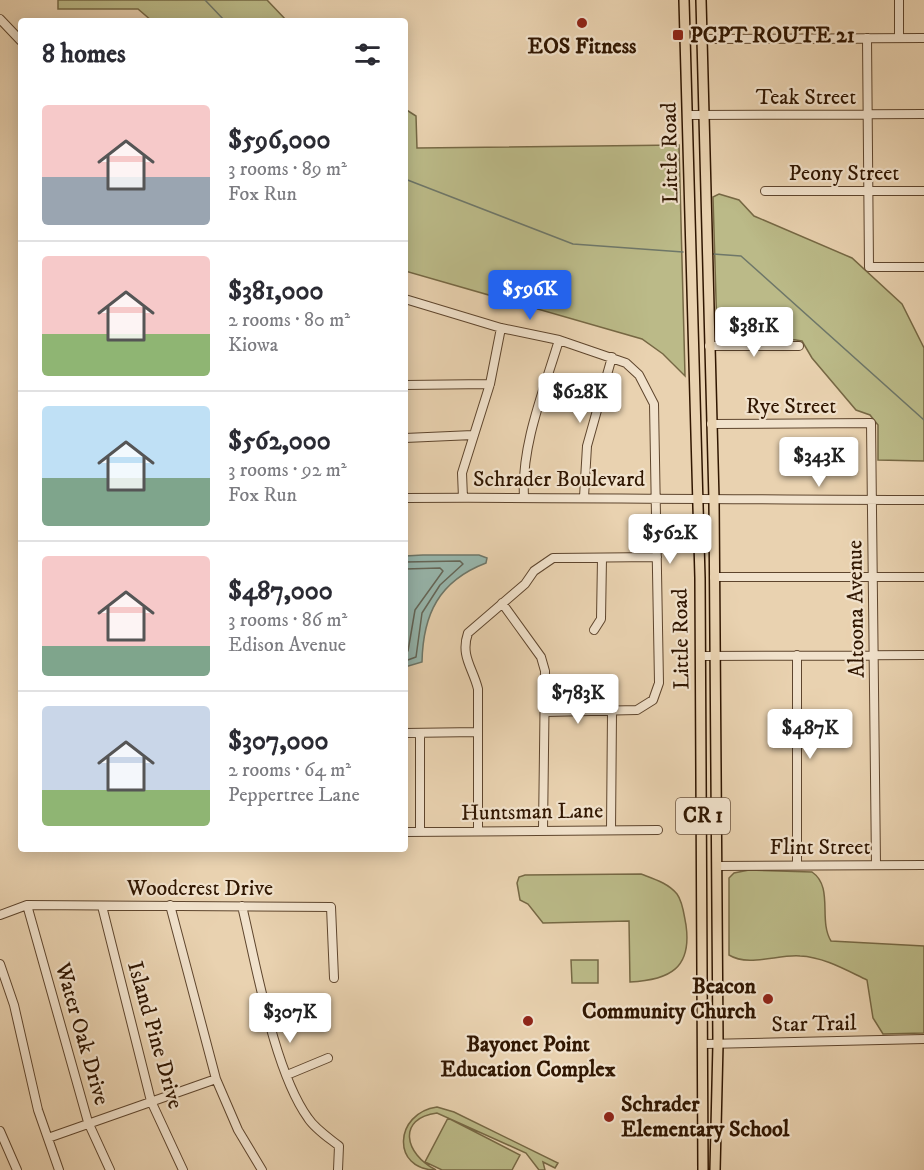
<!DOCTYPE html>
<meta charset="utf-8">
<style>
:root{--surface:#fff;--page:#f2f2f3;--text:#2b2b33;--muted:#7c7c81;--line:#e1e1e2;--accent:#2563eb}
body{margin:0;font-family:"IM FELL DW Pica",serif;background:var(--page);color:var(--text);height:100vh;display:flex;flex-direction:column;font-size:22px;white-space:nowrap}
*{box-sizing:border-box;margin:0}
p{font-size:20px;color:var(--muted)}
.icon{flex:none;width:33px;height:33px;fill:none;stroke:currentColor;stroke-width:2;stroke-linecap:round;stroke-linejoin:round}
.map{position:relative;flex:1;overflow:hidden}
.panel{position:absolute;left:18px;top:18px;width:390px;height:834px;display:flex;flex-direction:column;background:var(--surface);border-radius:6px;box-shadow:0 3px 15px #0003}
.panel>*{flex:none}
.price{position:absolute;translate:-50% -51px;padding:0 14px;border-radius:6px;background:#fff;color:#222;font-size:20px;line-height:39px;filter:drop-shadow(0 2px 3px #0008)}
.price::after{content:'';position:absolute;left:50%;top:36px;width:18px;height:14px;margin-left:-9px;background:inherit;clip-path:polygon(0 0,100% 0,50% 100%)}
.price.selected{background:var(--accent);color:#fff}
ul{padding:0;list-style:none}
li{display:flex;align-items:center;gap:18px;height:150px;padding:0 24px}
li+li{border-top:2px solid var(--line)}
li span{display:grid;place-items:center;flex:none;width:168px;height:120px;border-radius:6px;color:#555}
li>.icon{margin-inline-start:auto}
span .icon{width:72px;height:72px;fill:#fffc;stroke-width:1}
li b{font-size:26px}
h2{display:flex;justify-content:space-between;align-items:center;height:72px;padding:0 24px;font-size:26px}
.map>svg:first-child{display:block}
.green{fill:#bbba88;stroke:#766844;stroke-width:1.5}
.water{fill:#97b7ae;stroke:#6e7769;stroke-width:1.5}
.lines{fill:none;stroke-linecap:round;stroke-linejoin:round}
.shore{stroke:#646658;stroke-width:1.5}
.stream{stroke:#6e7769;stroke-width:1.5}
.minor-casing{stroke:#5e452d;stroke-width:10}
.major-casing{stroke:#301601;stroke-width:12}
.minor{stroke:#f1e2cc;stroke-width:8}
.major{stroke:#e9d2b0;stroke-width:9}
.poi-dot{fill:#8f2418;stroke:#f1e2cc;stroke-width:2}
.labels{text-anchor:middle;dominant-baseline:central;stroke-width:4.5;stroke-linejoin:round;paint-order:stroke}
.shield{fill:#f1e2cc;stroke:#6a533e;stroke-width:1.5}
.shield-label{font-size:21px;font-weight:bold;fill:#301601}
.poi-label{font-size:22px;font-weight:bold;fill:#301601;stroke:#f1e2cc;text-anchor:start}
.street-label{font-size:22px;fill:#301601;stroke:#f1e2cc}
</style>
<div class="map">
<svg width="924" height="1170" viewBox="0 0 924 1170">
<rect width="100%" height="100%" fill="#e9d2b0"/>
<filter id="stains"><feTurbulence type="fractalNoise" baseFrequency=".00333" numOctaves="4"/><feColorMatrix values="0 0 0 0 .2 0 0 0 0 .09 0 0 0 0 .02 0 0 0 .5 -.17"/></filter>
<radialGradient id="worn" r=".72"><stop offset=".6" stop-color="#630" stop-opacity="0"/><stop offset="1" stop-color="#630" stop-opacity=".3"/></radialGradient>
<path class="green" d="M58,0H267L287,21H152L138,9H58Z
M405,109L416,116L417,148L679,145L685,376L663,354L642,339L405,271Z
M719,194L739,200L754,216L852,258L902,304L924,348V461L878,460V425L870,415L856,410L812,358L802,341C775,335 742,344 717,332L713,197Z
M749,870L812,872C834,887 818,920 831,941L924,946V1033L883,1034L873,1018L867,980C846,970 824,957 800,956C779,954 748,967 729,955V878L734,873Z
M641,874C654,879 668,883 677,894C683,902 684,915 686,925C692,968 670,980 630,982L629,921L543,923L528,904L520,900L517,883L519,877L525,875Z
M571,960H598V983H572Z
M437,1107L454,1112L558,1163L555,1168L543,1162L545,1170H539L526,1153L437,1113C397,1118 404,1154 436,1170C391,1170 394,1113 437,1107Z
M448,1118L520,1155L512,1170H442L425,1162Z"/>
<path class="water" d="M423,555H479L487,558L486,563C439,581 423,614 422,662L405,667V556Z"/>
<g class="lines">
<path class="shore" d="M405,562L460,561L463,564L440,585L422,613L416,657L405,661
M405,569L440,568L443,571L415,610L408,651L405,653"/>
<path class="stream" d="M205,0L225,21
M405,179L573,244L683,252
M713,254L741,256L924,420"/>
<defs>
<path id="minor" d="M0,19L21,41
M867,38L869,267H924
M899,38V0
M702,39L924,38
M689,115L924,114
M765,191H924
M405,299L501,328L559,340L626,363L639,375L654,404L659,683L653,700L637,710L545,712
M709,346H799
M405,385L490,384
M711,424L871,423L876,865
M405,438L473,435
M524,497C521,445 544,390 559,340
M584,497L587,446L612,357
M405,498C578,497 751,500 924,500
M463,498L462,473L490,384L501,328
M714,577H924
M502,603L541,657L545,671L543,830
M594,630L601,619L602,558
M797,655V865
M701,656L924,655
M405,733L478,732
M611,830L612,712
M478,831V689C473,668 460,656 468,633L525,584L534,571L553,558L657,557
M405,832L658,830
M420,832V733
M717,866L924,865
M27,905L88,1122L110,1170
M170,905L216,1079L238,1130L262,1170
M102,906L151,1101L183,1170
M242,906C256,964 274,1071 308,1118C315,1129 329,1138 339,1146L338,1170
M0,915L27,905L331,907L334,978
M0,964L14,1005L38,1110L59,1170
M705,1044L924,1039
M287,1075L328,1058
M0,1131L17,1170
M48,1138L216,1079"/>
<path id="major" d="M684,0L700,578L703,1170
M701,0L714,500L718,1044L715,1170"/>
</defs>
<use href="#minor" class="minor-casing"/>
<use href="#major" class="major-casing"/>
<use href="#minor" class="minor"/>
<use href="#major" class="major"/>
</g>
<g class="poi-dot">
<circle cx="582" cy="23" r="6"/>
<rect x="672" y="29" width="12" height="12" rx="3"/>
<circle cx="768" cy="999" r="6"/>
<circle cx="528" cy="1021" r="6"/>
<circle cx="609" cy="1117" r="6"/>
</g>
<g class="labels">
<rect class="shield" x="676" y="798" width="54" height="36" rx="4.5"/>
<g class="shield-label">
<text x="703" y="816">CR 1</text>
</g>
<g class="poi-label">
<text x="690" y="35">PCPT ROUTE 21</text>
<text x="582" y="46" text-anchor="middle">EOS Fitness</text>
<text x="756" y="986" text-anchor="end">Beacon<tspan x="756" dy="25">Community Church</tspan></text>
<text x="528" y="1044" text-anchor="middle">Bayonet Point<tspan x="528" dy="25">Education Complex</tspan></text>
<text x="621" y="1104">Schrader<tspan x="621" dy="25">Elementary School</tspan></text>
</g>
<g class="street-label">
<text x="806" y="97">Teak Street</text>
<text transform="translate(670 153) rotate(-91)">Little Road</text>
<text x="844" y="173">Peony Street</text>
<text x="791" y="406">Rye Street</text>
<text x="559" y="479">Schrader Boulevard</text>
<text transform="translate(856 609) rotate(-91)">Altoona Avenue</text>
<text transform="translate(681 639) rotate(-91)">Little Road</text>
<text transform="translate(532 812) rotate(-1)">Huntsman Lane</text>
<text x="820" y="847">Flint Street</text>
<text x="200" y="888">Woodcrest Drive</text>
<text transform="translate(814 1024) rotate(-1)">Star Trail</text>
<text transform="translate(82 1034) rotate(74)">Water Oak Drive</text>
<text transform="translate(155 1035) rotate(74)">Island Pine Drive</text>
</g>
</g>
<rect width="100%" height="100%" filter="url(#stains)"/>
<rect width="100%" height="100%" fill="url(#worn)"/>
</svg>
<b class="price selected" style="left:530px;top:321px">$596K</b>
<b class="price" style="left:754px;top:358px">$381K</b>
<b class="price" style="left:580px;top:424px">$628K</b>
<b class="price" style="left:819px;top:488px">$343K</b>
<b class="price" style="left:670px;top:565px">$562K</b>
<b class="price" style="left:578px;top:725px">$783K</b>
<b class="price" style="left:810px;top:760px">$487K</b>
<b class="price" style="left:290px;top:1044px">$307K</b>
<section class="panel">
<h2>8 homes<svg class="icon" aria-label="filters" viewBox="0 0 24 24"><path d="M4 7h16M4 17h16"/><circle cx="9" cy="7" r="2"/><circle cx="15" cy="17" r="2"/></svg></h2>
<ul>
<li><span style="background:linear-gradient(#f6c9c9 60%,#9aa5b1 0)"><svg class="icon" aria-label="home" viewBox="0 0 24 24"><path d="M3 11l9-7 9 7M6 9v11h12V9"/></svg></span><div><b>$596,000</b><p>3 rooms · 89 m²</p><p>Fox Run</p></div></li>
<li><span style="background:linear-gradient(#f6c9c9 65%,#8fb573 0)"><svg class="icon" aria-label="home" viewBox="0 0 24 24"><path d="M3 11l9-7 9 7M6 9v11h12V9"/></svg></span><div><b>$381,000</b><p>2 rooms · 80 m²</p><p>Kiowa</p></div></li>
<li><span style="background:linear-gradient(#bfe0f5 60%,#7fa58c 0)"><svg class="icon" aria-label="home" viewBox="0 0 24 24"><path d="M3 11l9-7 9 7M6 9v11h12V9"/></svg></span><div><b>$562,000</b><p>3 rooms · 92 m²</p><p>Fox Run</p></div></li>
<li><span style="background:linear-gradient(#f6c9c9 75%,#7fa58c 0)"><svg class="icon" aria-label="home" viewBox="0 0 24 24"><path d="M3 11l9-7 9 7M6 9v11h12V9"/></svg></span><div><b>$487,000</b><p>3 rooms · 86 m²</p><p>Edison Avenue</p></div></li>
<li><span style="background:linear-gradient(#c9d6e8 70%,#8fb573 0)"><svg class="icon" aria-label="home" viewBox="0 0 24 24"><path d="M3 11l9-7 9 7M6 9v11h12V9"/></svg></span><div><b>$307,000</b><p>2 rooms · 64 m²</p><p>Peppertree Lane</p></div></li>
</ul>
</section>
</div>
